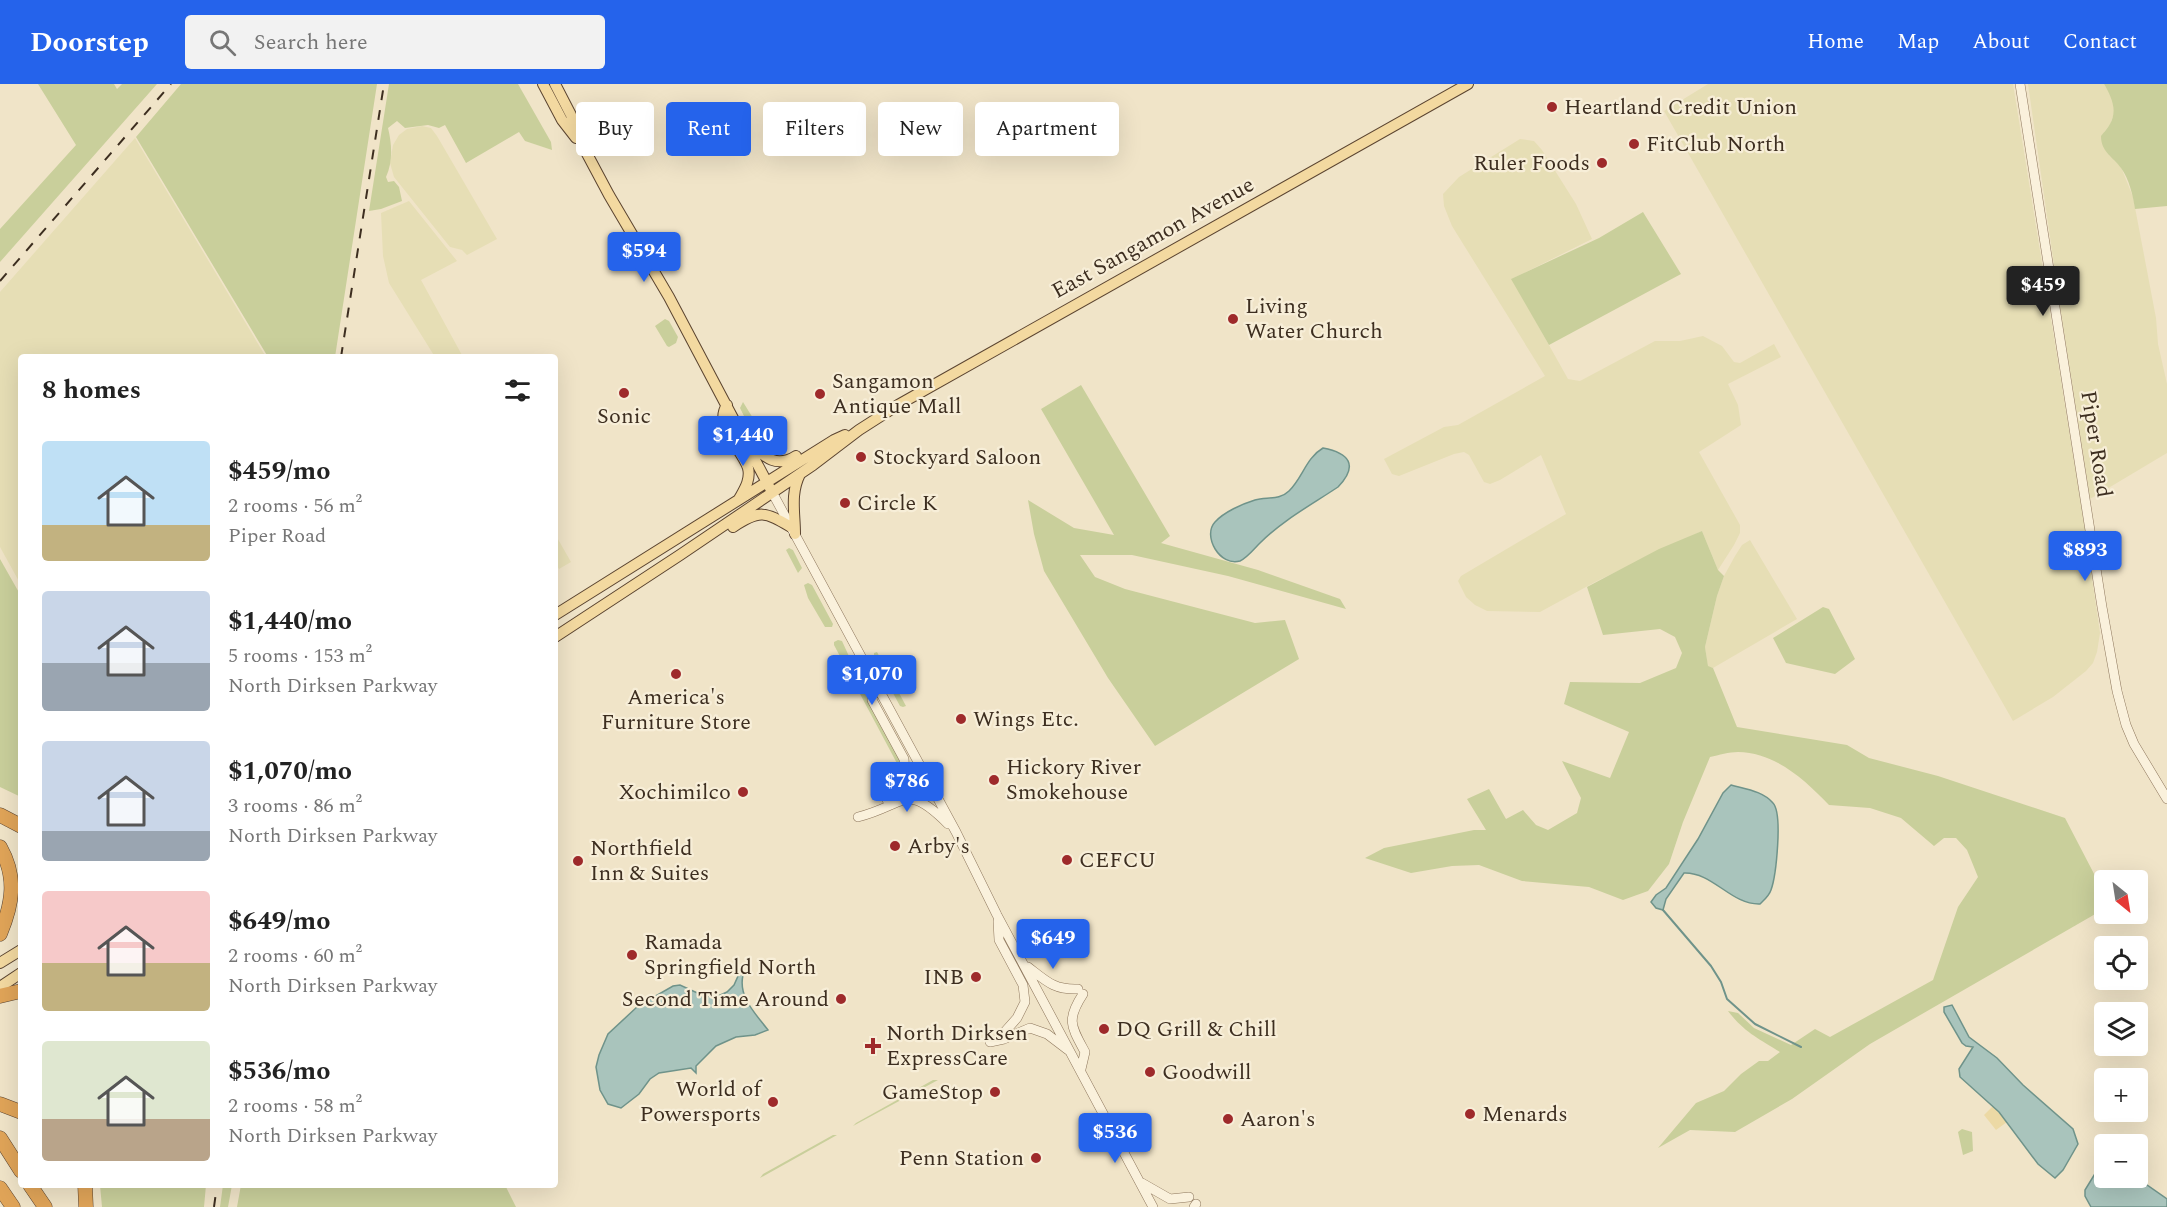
<!DOCTYPE html>
<meta charset="utf-8">
<style>
:root{--surface:#fff;--page:#f2f2f2;--text:#222;--muted:#767676;--accent:#2563eb}
body{margin:0;font-family:Spectral,serif;background:var(--page);color:var(--text);height:100vh;display:flex;flex-direction:column;font-size:22px;white-space:nowrap}
*{box-sizing:border-box;margin:0}
p{font-size:20px;color:var(--muted)}
.icon{flex:none;width:33px;height:33px;fill:none;stroke:currentColor;stroke-width:2;stroke-linecap:round;stroke-linejoin:round}
.map{position:relative;flex:1;overflow:hidden}
.drawer{position:absolute;left:18px;top:270px;width:540px;height:834px;display:flex;flex-direction:column;background:var(--surface);border-radius:6px;box-shadow:0 6px 24px #0002}
.drawer>*{flex:none}
.hud{position:absolute;left:576px;top:18px;width:570px;height:54px;display:flex;gap:12px}
.needle{width:39px;rotate:150deg}
.controls{position:absolute;left:2094px;top:786px;display:grid;gap:12px}
.controls a{display:grid;place-items:center;width:54px;height:54px;border-radius:6px;background:var(--surface);box-shadow:0 6px 24px #0002;font-size:30px}
.price{position:absolute;translate:-50% -51px;padding:0 14px;border-radius:6px;background:var(--accent);color:#fff;font-size:20px;line-height:39px;filter:drop-shadow(0 2px 3px #0008)}
.price::after{content:'';position:absolute;left:50%;top:36px;width:18px;height:14px;margin-left:-9px;background:inherit;clip-path:polygon(0 0,100% 0,50% 100%)}
.price.on{background:#222;color:#fff}
ul{padding:0;list-style:none}
li{display:flex;align-items:center;gap:18px;height:150px;padding:0 24px}
li span{display:grid;place-items:center;flex:none;width:168px;height:120px;border-radius:6px;color:#555}
li>.icon{margin-inline-start:auto}
span .icon{width:72px;height:72px;fill:#fffc;stroke-width:1}
li b{font-size:26px}
h2{display:flex;justify-content:space-between;align-items:center;height:72px;padding:0 24px;font-size:26px}
.chip{padding:0 21px;border-radius:6px;background:var(--surface);box-shadow:0 6px 24px #0002;font-size:21px;line-height:54px}
.chip.on{background:var(--accent);color:#fff}
header{display:flex;align-items:center;gap:36px;box-sizing:border-box;height:84px;padding:0 30px;background:var(--accent);color:#fff}
header strong{font-size:28px}
nav{display:flex;gap:33px;margin-inline-start:auto;font-size:21px}
.search{width:420px;height:54px;background:var(--page);display:flex;align-items:center;gap:15px;box-sizing:border-box;padding:0 21px;border-radius:6px;color:var(--muted);font-size:22px}
.map>svg:first-child{display:block}
.farmland{fill:#e6deb5}
.green{fill:#c9cf9b}
.sand{fill:#ecd9a5}
.water{fill:#a9c4bc;stroke:#6f938a;stroke-width:1.5}
.lines{fill:none;stroke-linecap:round;stroke-linejoin:round}
.stream{stroke:#6f938a;stroke-width:2}
.minor-casing{stroke:#8d765c;stroke-width:10}
.major-casing{stroke:#5b4430;stroke-width:12}
.highway-casing{stroke:#5b4430;stroke-width:15}
.minor{stroke:#faf1dc;stroke-width:9}
.major{stroke:#f3d9a0;stroke-width:10}
.highway{stroke:#e0a458;stroke-width:14}
.rail{stroke:#3d2e20;stroke-width:2;stroke-dasharray:10 10;stroke-linecap:butt}
.poi-dot{fill:#9e2a2b;stroke:#f7eed8;stroke-width:2}
.labels{text-anchor:middle;dominant-baseline:central;stroke-width:4.5;stroke-linejoin:round;paint-order:stroke}
.poi-label{font-size:22px;fill:#3d2e20;stroke:#f7eed8;text-anchor:start}
.street-label{font-size:22px;fill:#3d2e20;stroke:#f7eed8}
</style>
<header>
<strong>Doorstep</strong>
<div class="search"><svg class="icon" aria-label="search" viewBox="0 0 24 24"><circle cx="10" cy="10" r="6"/><path d="M15 15l6 6"/></svg>Search here</div>
<nav><a>Home</a><a>Map</a><a>About</a><a>Contact</a></nav>
</header>
<div class="map">
<svg width="2167" height="1123" viewBox="0 0 2167 1123">
<rect width="100%" height="100%" fill="#f0e4c8"/>
<path class="farmland" d="M1708,0H2013L2084,439L2100,549L2097,568L2093,579L2086,587L2053,613L2013,637L1664,27Z
M2028,0H2104L2109,8L2113,18L2114,30L2110,41L2104,48L2107,69L2121,83L2133,113L2156,234L2158,260L2167,300V369L2090,415L2060,222Z
M422,42L431,44L437,52L497,155L467,171L462,166L450,163L394,93L390,79L393,61L399,51L407,45Z
M135,54L266,273H21V501L0,463V208Z
M1520,55L1534,57L1542,66L1576,120L1592,155L1512,195L1568,295L1580,297L1655,257H1680L1703,252L1722,262L1734,278L1740,279L1774,260L1781,273L1728,300L1738,321L1741,341L1699,368L1740,441V449L1734,461L1718,486L1702,447L1597,497L1540,528L1487,527L1475,521L1466,513L1458,497L1461,492L1566,430L1541,371L1500,396L1490,400L1484,398L1469,371L1464,368L1454,370L1399,392L1392,390L1384,375L1444,343L1458,341L1545,292L1452,142L1444,122L1443,110L1459,93Z
M409,117L457,177L421,196L463,273H435L389,199L383,172L381,129Z
M555,450L571,478L559,485L555,478Z
M1750,456L1797,535L1713,584L1708,583L1705,563L1717,512L1724,492L1735,472L1742,461Z"/>
<path class="green" d="M38,0H114L117,5L122,0H157L0,178V145L76,61Z
M181,0H377L335,273H268L136,53Z
M389,0H518L551,58L552,66L525,57L519,48L466,79L445,41L439,44L428,41L405,44L397,37L388,44C392,60 393,78 386,93L388,98L394,97L399,103L402,117L381,125L369,127Z
M2104,0H2167V122L2135,125C2133,111 2129,95 2121,84C2113,73 2101,68 2101,52C2104,48 2108,44 2110,40C2118,26 2111,12 2104,0Z
M1643,128L1681,190L1549,261L1511,195L1599,154Z
M665,235L669,237L678,253L676,259L669,263L667,262L655,242Z
M1081,301L1170,452L1161,459L1258,486L1340,515L1346,525L1228,492L1132,471H1080L1095,493L1125,505L1255,539L1285,536L1299,575L1155,662L1108,594L1044,487L1034,450L1028,416L1074,444L1114,451L1041,325Z
M743,318L756,339L747,338L740,324Z
M1702,447L1718,486L1724,492L1717,512L1705,563L1708,582L1713,584L1737,643L1847,661L1869,674L1938,692L2065,734L2104,809V825L1870,960L1792,1015L1735,1048L1690,1046L1658,1064L1696,1019L1724,1007L1741,990L1759,977H1768L1780,968C1758,954 1745,949 1728,927L1738,929L1754,944L1791,961L1815,945L1830,953L1933,896L1958,823L1978,793L1967,766L1956,754H1944L1934,762L1901,734L1870,724L1829,721C1804,695 1776,669 1738,668C1729,668 1719,671 1710,673L1683,738L1669,780L1648,807L1623,816L1589,803L1522,797L1479,781L1452,782L1411,789L1365,774L1384,764L1474,746H1486L1467,715L1489,705L1506,735L1523,726L1536,741L1548,746L1577,729L1581,714L1562,677L1610,694L1629,648L1564,620L1570,598L1640,599L1676,584L1682,569L1675,553L1660,545L1603,551L1587,503L1659,465Z
M789,464L793,466L802,484L798,489L786,466Z
M0,475L21,512V713L0,703Z
M808,499L812,501L833,540L832,543H825L808,514L804,501Z
M1823,523L1829,525L1855,575L1835,590L1786,579L1773,554Z
M838,556L842,557L869,616L899,672L901,681L900,685L834,561V558Z
M877,568L906,622L903,623L900,622L874,574V569Z
M933,996H938L853,1042L856,1039Z
M1962,1045L1972,1048L1973,1067L1963,1071L1958,1048Z
M833,1051H837L760,1094L763,1090Z
M100,1101H206L204,1123H102Z
M223,1101H232L228,1123H220Z
M241,1101H505L516,1123H237Z"/>
<path class="sand" d="M1993,1022L2007,1038L1996,1046L1984,1031Z"/>
<path class="water" d="M1323,364C1349,369 1359,381 1338,403C1311,421 1283,436 1260,459C1255,464 1247,474 1240,477C1220,483 1202,452 1215,438C1224,428 1242,420 1255,416C1267,413 1280,416 1289,407C1303,393 1306,374 1323,364Z
M1731,701C1745,705 1763,707 1773,719C1783,730 1776,792 1771,806C1769,812 1765,815 1760,820C1731,821 1713,788 1684,789L1666,815L1663,826L1656,824L1651,818L1656,811L1666,804L1698,755L1723,709Z
M739,890L743,891C738,913 755,929 768,946L755,951L736,953L716,962L696,982V989L691,984L659,989L650,995L639,1010L621,1024L608,1020L600,1006L596,983L599,971L608,950L638,922L673,902L680,901L704,912L716,913L727,908L734,901Z
M1952,921L1969,953L1997,974L2023,1001L2073,1045L2078,1060L2063,1086L2055,1094L2038,1080L1999,1028L1960,993L1959,985L1973,963L1966,962L1962,959L1944,928V923Z
M2104,1075V1094H2137L2167,1115V1123H2091L2085,1112V1106Z"/>
<g class="lines">
<path class="stream" d="M1663,826L1711,882L1721,898L1727,915L1755,940L1801,963"/>
<defs>
<path id="minor" d="M2020,0L2102,523L2117,607L2126,641L2134,660L2167,715
M772,408L956,748L997,831L1153,1123
M875,597L872,616L904,675C906,693 898,702 887,716
M858,733C906,721 905,697 948,740
M998,837L999,856L1023,901L1025,918L1017,934L1001,952
M1028,883C1046,897 1054,906 1078,905
M990,958L1004,955L1030,944L1047,950L1068,966
M1081,985L1085,968C1071,942 1066,936 1083,910
M1142,1099L1170,1115L1189,1113
M1194,1123L1196,1120"/>
<path id="major" d="M543,0L562,36L576,54
M555,0L571,31L585,66L609,111L669,213L772,408
M727,321C713,342 742,365 748,384C751,396 744,406 739,415
M751,360C765,374 777,384 796,372
M733,443C760,425 765,428 791,443
M795,450C795,429 790,410 800,390
M555,531L834,356L845,351
M555,553L680,471L813,381L859,346L898,321L1468,0
M0,879L21,866
M0,903L21,889"/>
<path id="highway" d="M0,731L21,742
M0,763C17,793 13,819 0,850
M0,912L21,907
M0,1020L21,1028
M0,1054L21,1087
M30,1101L45,1123
M85,1101L86,1123
M0,1104L13,1123"/>
</defs>
<use href="#minor" class="minor-casing"/>
<use href="#major" class="major-casing"/>
<use href="#highway" class="highway-casing"/>
<use href="#minor" class="minor"/>
<use href="#major" class="major"/>
<use href="#highway" class="highway"/>
<path class="rail" d="M0,197L171,0
M341,273L384,0
M214,1123L217,1101"/>
</g>
<g class="poi-dot">
<circle cx="1552" cy="23" r="6"/>
<circle cx="1634" cy="60" r="6"/>
<circle cx="1602" cy="79" r="6"/>
<circle cx="1233" cy="235" r="6"/>
<circle cx="624" cy="309" r="6"/>
<circle cx="820" cy="310" r="6"/>
<circle cx="861" cy="373" r="6"/>
<circle cx="845" cy="419" r="6"/>
<circle cx="676" cy="590" r="6"/>
<circle cx="961" cy="635" r="6"/>
<circle cx="994" cy="696" r="6"/>
<circle cx="743" cy="708" r="6"/>
<circle cx="895" cy="762" r="6"/>
<circle cx="1067" cy="776" r="6"/>
<circle cx="578" cy="777" r="6"/>
<circle cx="632" cy="871" r="6"/>
<circle cx="976" cy="893" r="6"/>
<circle cx="841" cy="915" r="6"/>
<circle cx="1104" cy="945" r="6"/>
<path d="M870 953h6v6h6v6h-6v6h-6v-6h-6v-6h6z"/>
<circle cx="1150" cy="988" r="6"/>
<circle cx="995" cy="1008" r="6"/>
<circle cx="773" cy="1018" r="6"/>
<circle cx="1470" cy="1030" r="6"/>
<circle cx="1228" cy="1035" r="6"/>
<circle cx="1036" cy="1074" r="6"/>
</g>
<g class="labels">
<g class="poi-label">
<text x="1564" y="23">Heartland Credit Union</text>
<text x="1646" y="60">FitClub North</text>
<text x="1590" y="79" text-anchor="end">Ruler Foods</text>
<text x="1245" y="222">Living<tspan x="1245" dy="25">Water Church</tspan></text>
<text x="832" y="297">Sangamon<tspan x="832" dy="25">Antique Mall</tspan></text>
<text x="624" y="332" text-anchor="middle">Sonic</text>
<text x="873" y="373">Stockyard Saloon</text>
<text x="857" y="419">Circle K</text>
<text x="676" y="613" text-anchor="middle">America's<tspan x="676" dy="25">Furniture Store</tspan></text>
<text x="973" y="635">Wings Etc.</text>
<text x="1006" y="683">Hickory River<tspan x="1006" dy="25">Smokehouse</tspan></text>
<text x="731" y="708" text-anchor="end">Xochimilco</text>
<text x="907" y="762">Arby's</text>
<text x="590" y="764">Northfield<tspan x="590" dy="25">Inn &amp; Suites</tspan></text>
<text x="1079" y="776">CEFCU</text>
<text x="644" y="858">Ramada<tspan x="644" dy="25">Springfield North</tspan></text>
<text x="964" y="893" text-anchor="end">INB</text>
<text x="829" y="915" text-anchor="end">Second Time Around</text>
<text x="1116" y="945">DQ Grill &amp; Chill</text>
<text x="886" y="949">North Dirksen<tspan x="886" dy="25">ExpressCare</tspan></text>
<text x="1162" y="988">Goodwill</text>
<text x="761" y="1005" text-anchor="end">World of<tspan x="761" dy="25">Powersports</tspan></text>
<text x="983" y="1008" text-anchor="end">GameStop</text>
<text x="1482" y="1030">Menards</text>
<text x="1240" y="1035">Aaron's</text>
<text x="1024" y="1074" text-anchor="end">Penn Station</text>
</g>
<g class="street-label">
<text transform="translate(1153 154) rotate(-29)">East Sangamon Avenue</text>
<text transform="translate(2096 360) rotate(81)">Piper Road</text>
</g>
</g>
</svg>
<div class="controls">
<a><svg class="needle" viewBox="-14 -14 28 28"><path d="M0-13l5 13h-10z" fill="#e53935"/><path d="M0 13l5-13h-10z" fill="#767676"/></svg></a>
<a><svg class="icon" aria-label="locate" viewBox="0 0 24 24"><circle cx="12" cy="12" r="6"/><path d="M12 2v4M12 18v4M2 12h4M18 12h4"/></svg></a>
<a><svg class="icon" aria-label="layers" viewBox="0 0 24 24"><path d="M12 4l9 5-9 5-9-5zM3 14l9 5 9-5"/></svg></a>
<a>+</a>
<a>−</a>
</div>
<b class="price" style="left:644px;top:199px">$594</b>
<b class="price on" style="left:2043px;top:233px">$459</b>
<b class="price" style="left:743px;top:383px">$1,440</b>
<b class="price" style="left:2085px;top:498px">$893</b>
<b class="price" style="left:872px;top:622px">$1,070</b>
<b class="price" style="left:907px;top:729px">$786</b>
<b class="price" style="left:1053px;top:886px">$649</b>
<b class="price" style="left:1115px;top:1080px">$536</b>
<div class="hud">
<a class="chip">Buy</a>
<a class="chip on">Rent</a>
<a class="chip">Filters</a>
<a class="chip">New</a>
<a class="chip">Apartment</a>
</div>
<section class="drawer">
<h2>8 homes<svg class="icon" aria-label="filters" viewBox="0 0 24 24"><path d="M4 7h16M4 17h16"/><circle cx="9" cy="7" r="2"/><circle cx="15" cy="17" r="2"/></svg></h2>
<ul>
<li><span style="background:linear-gradient(#bfe0f5 70%,#c2b280 0)"><svg class="icon" aria-label="home" viewBox="0 0 24 24"><path d="M3 11l9-7 9 7M6 9v11h12V9"/></svg></span><div><b>$459/mo</b><p>2 rooms · 56 m²</p><p>Piper Road</p></div></li>
<li><span style="background:linear-gradient(#c9d6e8 60%,#9aa5b1 0)"><svg class="icon" aria-label="home" viewBox="0 0 24 24"><path d="M3 11l9-7 9 7M6 9v11h12V9"/></svg></span><div><b>$1,440/mo</b><p>5 rooms · 153 m²</p><p>North Dirksen Parkway</p></div></li>
<li><span style="background:linear-gradient(#c9d6e8 75%,#9aa5b1 0)"><svg class="icon" aria-label="home" viewBox="0 0 24 24"><path d="M3 11l9-7 9 7M6 9v11h12V9"/></svg></span><div><b>$1,070/mo</b><p>3 rooms · 86 m²</p><p>North Dirksen Parkway</p></div></li>
<li><span style="background:linear-gradient(#f6c9c9 60%,#c2b280 0)"><svg class="icon" aria-label="home" viewBox="0 0 24 24"><path d="M3 11l9-7 9 7M6 9v11h12V9"/></svg></span><div><b>$649/mo</b><p>2 rooms · 60 m²</p><p>North Dirksen Parkway</p></div></li>
<li><span style="background:linear-gradient(#dfe7d0 65%,#b9a48a 0)"><svg class="icon" aria-label="home" viewBox="0 0 24 24"><path d="M3 11l9-7 9 7M6 9v11h12V9"/></svg></span><div><b>$536/mo</b><p>2 rooms · 58 m²</p><p>North Dirksen Parkway</p></div></li>
</ul>
</section>
</div>
